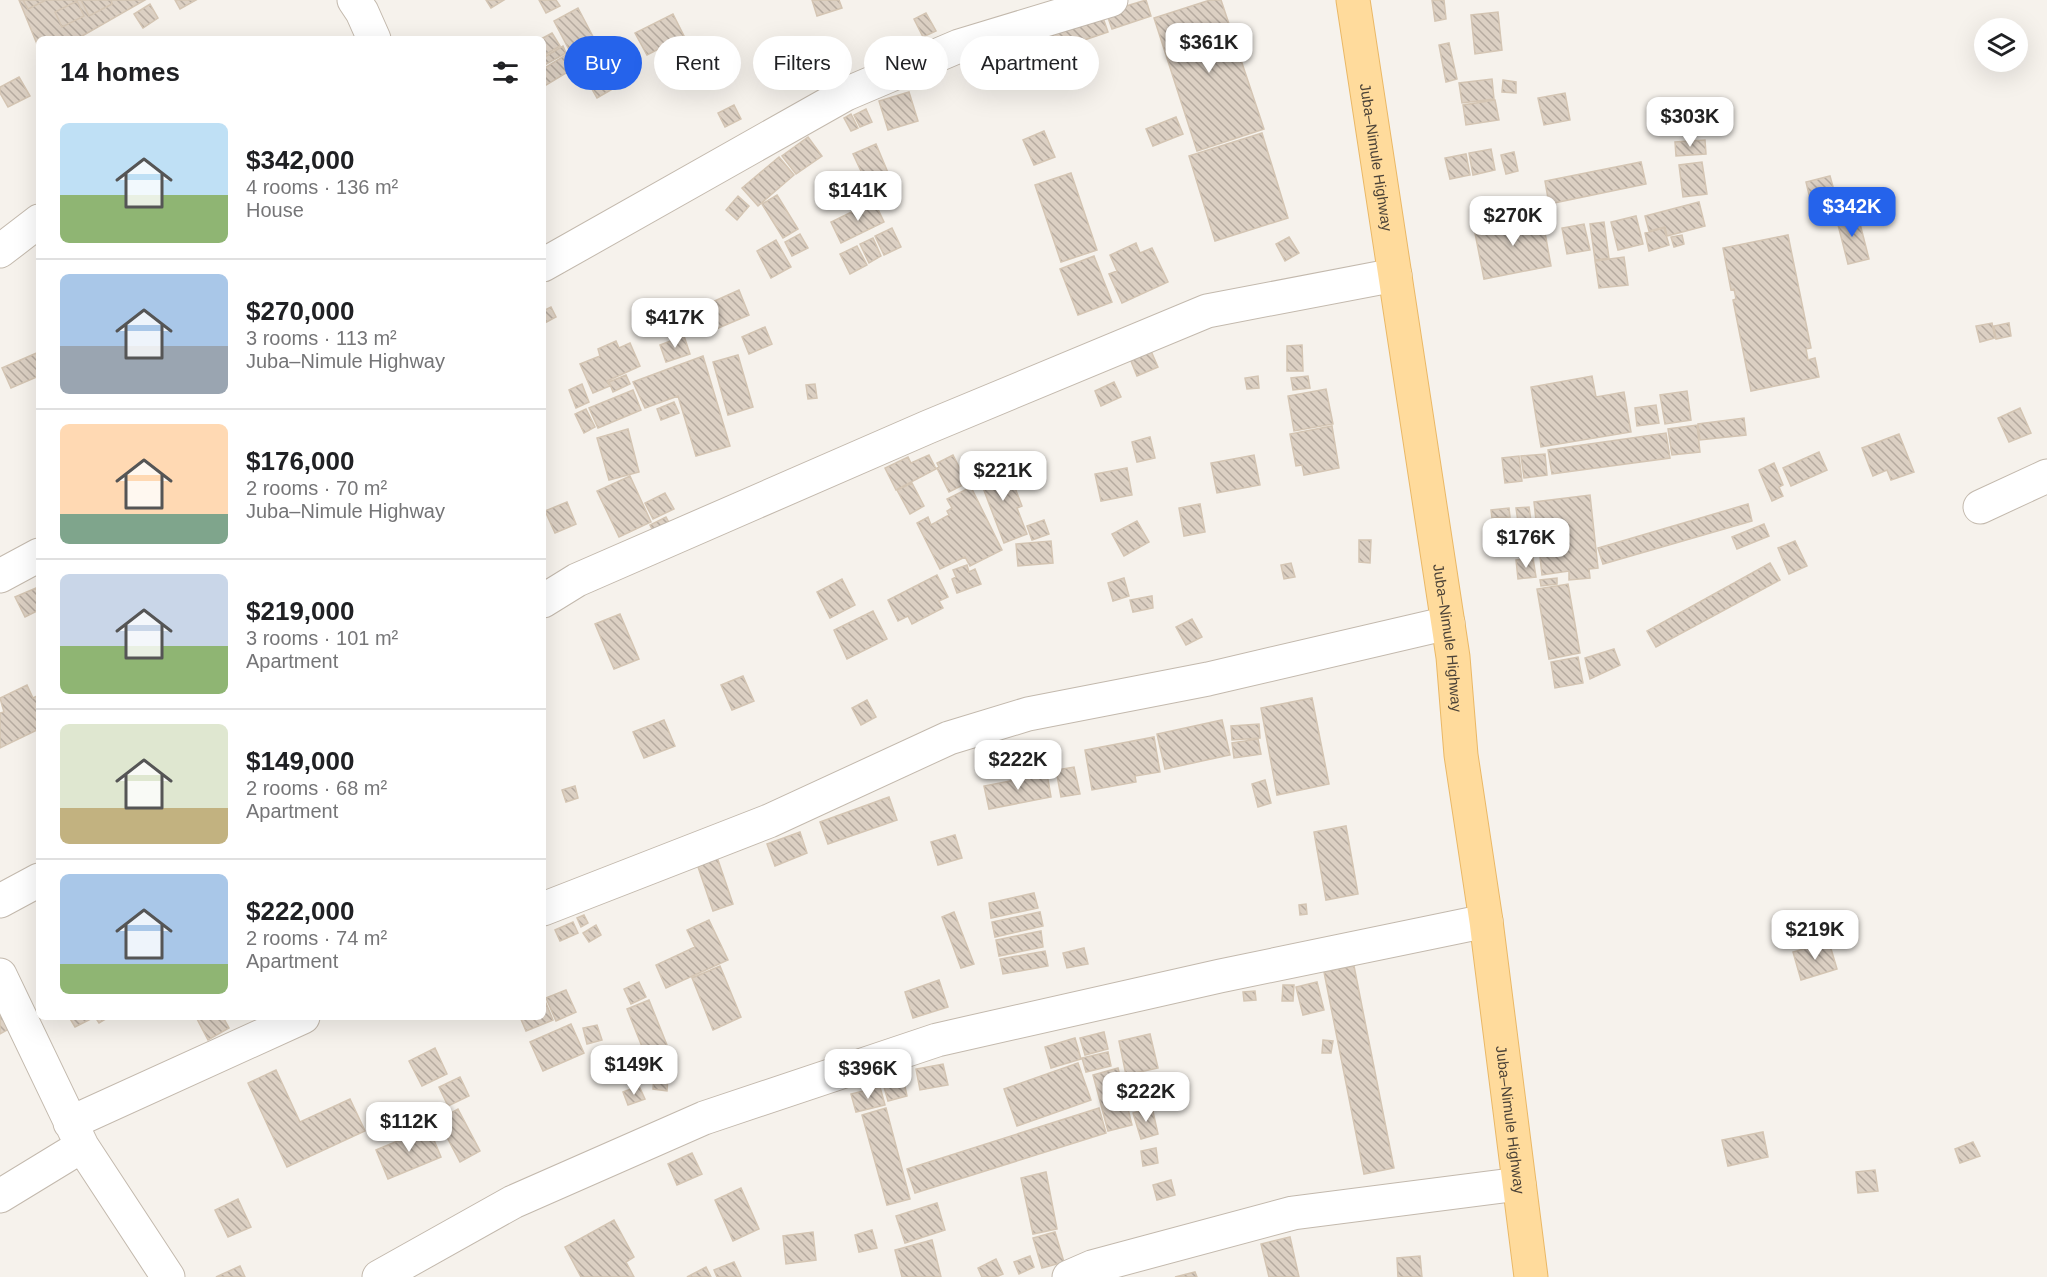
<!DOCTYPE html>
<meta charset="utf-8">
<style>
:root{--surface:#fff;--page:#f2f2f2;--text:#202124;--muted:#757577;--line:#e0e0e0;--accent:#2563eb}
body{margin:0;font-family:Helvetica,sans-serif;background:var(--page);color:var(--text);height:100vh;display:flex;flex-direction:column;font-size:22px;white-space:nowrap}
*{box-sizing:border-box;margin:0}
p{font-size:20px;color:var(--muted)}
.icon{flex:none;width:33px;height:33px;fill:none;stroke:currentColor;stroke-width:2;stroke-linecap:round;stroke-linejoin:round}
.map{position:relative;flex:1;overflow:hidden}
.panel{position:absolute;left:36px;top:36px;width:510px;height:984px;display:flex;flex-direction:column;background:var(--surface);border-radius:9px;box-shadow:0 6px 24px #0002}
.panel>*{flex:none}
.guide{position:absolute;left:564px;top:36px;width:570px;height:54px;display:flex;gap:12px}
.buttons{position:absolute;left:1974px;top:18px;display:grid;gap:12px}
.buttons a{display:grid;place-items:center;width:54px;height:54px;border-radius:50%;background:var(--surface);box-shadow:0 6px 24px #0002;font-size:30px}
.price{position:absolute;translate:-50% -51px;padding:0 14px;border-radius:12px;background:#fff;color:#222;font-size:20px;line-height:39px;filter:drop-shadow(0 2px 3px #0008)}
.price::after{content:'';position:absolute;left:50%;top:36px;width:18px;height:14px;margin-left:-9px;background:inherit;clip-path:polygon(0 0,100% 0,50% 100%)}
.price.selected{background:var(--accent);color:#fff}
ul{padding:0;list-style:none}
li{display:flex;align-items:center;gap:18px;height:150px;padding:0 24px}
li+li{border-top:2px solid var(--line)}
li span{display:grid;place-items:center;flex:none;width:168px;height:120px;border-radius:9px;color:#555}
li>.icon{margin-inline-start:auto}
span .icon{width:72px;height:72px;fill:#fffc;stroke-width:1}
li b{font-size:26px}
h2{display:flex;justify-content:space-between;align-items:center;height:72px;padding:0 24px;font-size:26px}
.pill{padding:0 21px;border-radius:27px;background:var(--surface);box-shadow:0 6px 24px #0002;font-size:21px;line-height:54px}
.pill.selected{background:var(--accent);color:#fff}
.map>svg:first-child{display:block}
.building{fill:url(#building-back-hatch);stroke:#d4c5b3;stroke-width:1.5}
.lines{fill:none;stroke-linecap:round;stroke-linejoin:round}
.minor-casing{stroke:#c3b9ad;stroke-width:35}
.primary-casing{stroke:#eab866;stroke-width:35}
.minor{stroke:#fff;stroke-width:33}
.primary{stroke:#ffdb9c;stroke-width:33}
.labels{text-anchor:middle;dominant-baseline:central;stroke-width:6;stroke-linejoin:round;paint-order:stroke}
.street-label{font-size:15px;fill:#4c4338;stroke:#fff}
</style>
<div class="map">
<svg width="2047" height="1277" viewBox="0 0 2047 1277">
<defs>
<pattern id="building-back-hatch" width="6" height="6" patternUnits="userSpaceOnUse" patternTransform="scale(1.5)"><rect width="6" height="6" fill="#dcd0c3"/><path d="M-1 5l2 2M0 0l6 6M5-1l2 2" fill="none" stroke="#b5aa9f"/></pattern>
</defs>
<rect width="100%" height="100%" fill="#f6f2ec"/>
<path class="building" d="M19,0H145L77,39H39V49Z
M23,0H46L28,9Z
M81,0H111L112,4L89,16Z
M175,0H196L180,9Z
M486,0H504L491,8Z
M539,0H556L560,6L546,13Z
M812,0H839L842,8L817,16Z
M1146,0L1151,16L1112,29L1106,12Z
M1210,0H1221L1264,129L1197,151L1154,18Z
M1432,0H1444L1446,19L1435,21Z
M77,1L84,16L62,27L55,12Z
M150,4L158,18L143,28L134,14Z
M578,8L600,50L576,63L554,21Z
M1101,12L1108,32L1052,51L1046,31Z
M1498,12L1502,50L1475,54L1471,15Z
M926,13L936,31L923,37L914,19Z
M673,14L684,36L647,55L635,33Z
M552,33L560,46L543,56V39H541Z
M1041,35L1048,52L1032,58L1025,42Z
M629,42L638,56L619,67L610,52Z
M1023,43L1027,57L1015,61L1010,46Z
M1449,43L1457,79L1446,82L1439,45Z
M563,46L566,53L543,66V58Z
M1005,50L1011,63L1000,69L994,56Z
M569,53L576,67L543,87V69Z
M602,64L616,87L597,98L584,75Z
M19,77L30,96L8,107L0,93V87Z
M1492,79L1494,99L1462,103L1459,83Z
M1503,80L1516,82V93L1502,92Z
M909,92L918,121L888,130L879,101Z
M1565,93L1570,120L1544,125L1538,98Z
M1495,100L1499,120L1466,125L1463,105Z
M734,105L741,119L725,127L718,113Z
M866,109L872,122L860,127L854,115Z
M851,114L858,128L851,131L844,118Z
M1176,117L1183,134L1153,146L1146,129Z
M1044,131L1055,157L1034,165L1023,140Z
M1262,133L1288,218L1215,241L1189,156Z
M808,137L822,156L796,174L782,156Z
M1705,140L1706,154L1676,156L1675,142Z
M876,144L889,175L867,184L853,154Z
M1491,149L1495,170L1473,175L1469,153Z
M1514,152L1518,171L1506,174L1501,155Z
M1466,154L1470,175L1450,179L1445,158Z
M779,157L794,175L758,206L742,188Z
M1641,162L1646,184L1549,204L1545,181Z
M1702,162L1707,194L1683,197L1679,165Z
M1071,173L1097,250L1061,262L1035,185Z
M1830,176L1837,201L1812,207L1806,182Z
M777,195L798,229L783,238L762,204Z
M738,196L749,206L737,220L726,210Z
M874,201L884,222L841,243L831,222Z
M1699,202L1705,226L1667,236L1665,227L1649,231L1645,216Z
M1857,212L1869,259L1848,264L1836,217Z
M1542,216L1551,266L1484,279L1474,228Z
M1636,216L1643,244L1618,250L1611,222Z
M1604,222L1609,258L1595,260L1590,224Z
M1584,224L1590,250L1567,254L1562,228Z
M892,228L901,247L884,255L875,236Z
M1664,228L1669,245L1649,251L1645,233Z
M800,234L808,248L792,256L785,242Z
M1682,235L1684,244L1674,247L1671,237Z
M1788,235L1811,348L1806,349L1808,360L1815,358L1819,377L1751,391L1733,300L1736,299L1734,289L1731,290L1723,248Z
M1289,237L1299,253L1285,261L1276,244Z
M873,238L881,256L869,263L860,244Z
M776,240L791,267L771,278L757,251Z
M1136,243L1140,253L1152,248L1168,282L1122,303L1109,274L1117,271L1110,255Z
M857,246L867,265L850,274L840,254Z
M1094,256L1112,302L1078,315L1060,269Z
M1624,257L1628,285L1599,288L1595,261Z
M739,290L749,315L709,332L699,308Z
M551,307L556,317L543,324V311Z
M697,309L705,324L688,333L680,317Z
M1992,323L1995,338L1980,342L1976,326Z
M2009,323L2011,336L1996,339L1994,326Z
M765,327L772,344L749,354L742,337Z
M684,336L690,354L666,362L660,345Z
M616,341L619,348L630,343L640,366L607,381L610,386L593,393L580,364L600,356L598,349Z
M1302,345L1303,371H1287V346Z
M1151,351L1158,367L1137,376L1131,361Z
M39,352V376L11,388L2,368Z
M738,355L753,407L728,415L713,362Z
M703,356L730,446L696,456L678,396L645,408L633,382Z
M626,375L630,384L613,392L609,382Z
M1258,376L1259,388L1247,389L1245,378Z
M1308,376L1310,388L1293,390L1291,378Z
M1592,376L1596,397L1624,392L1631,432L1541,447L1531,387Z
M1114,382L1121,397L1101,406L1095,391Z
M582,384L589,402L576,408L569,390Z
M815,384L817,398L808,399L806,385Z
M1326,389L1333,424L1294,431L1288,396Z
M633,390L641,410L598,428L589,408Z
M1687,391L1691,420L1665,424L1660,395Z
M674,402L679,413L661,420L657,409Z
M1656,405L1659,423L1637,426L1635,408Z
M2020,408L2031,433L2009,442L1998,418Z
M586,409L595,427L584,433L575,414Z
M1744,418L1746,435L1700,440L1698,424Z
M1697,425L1700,452L1672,455L1668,429Z
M1332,426L1339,468L1304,475L1302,465L1296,466L1290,434Z
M628,429L639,472L609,480L597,438Z
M1666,433L1670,458L1552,474L1548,450Z
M1899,434L1914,472L1891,480L1887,470L1873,476L1862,448Z
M1150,437L1155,458L1137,462L1132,442Z
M1819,452L1827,470L1791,486L1783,468Z
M1545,454L1547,475L1524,478L1521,456Z
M929,455L936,469L896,490L885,468L908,457L911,463Z
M953,455L967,483L949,492L937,468L939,467L937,463Z
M1254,455L1260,485L1217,493L1211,463Z
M1519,456L1522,481L1505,483L1502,458Z
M1774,463L1783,485L1779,487L1783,496L1772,501L1759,470Z
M1000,464L1005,477L1010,475L1022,506L1017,508L1027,534L1004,543L977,472Z
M1127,468L1132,495L1101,501L1095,474Z
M630,476L651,522L619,537L597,491Z
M912,483L924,506L910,514L897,490Z
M971,487L1002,550L970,566L965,557L940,569L917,523L928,517L931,525L949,515L947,511L952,508L947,499Z
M665,493L674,509L653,519L645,503Z
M1590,495L1598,568L1589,569L1590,578L1569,580V571L1542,575L1534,502Z
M567,502L576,524L555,533L545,511Z
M1200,504L1205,532L1184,536L1179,508Z
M1748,504L1752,521L1603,564L1598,548Z
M1529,507L1533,535L1520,536L1516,508Z
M1509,508L1510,517L1492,518L1491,510Z
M666,517L672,528L656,536L650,525Z
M1044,520L1049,534L1032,540L1027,526Z
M1137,521L1149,542L1124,556L1112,534Z
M1764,524L1769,536L1737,549L1732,537Z
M1359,540H1371L1370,563L1359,562Z
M1051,541L1053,563L1018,566L1016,544Z
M1795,541L1807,566L1789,574L1778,548Z
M1533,558L1536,577L1518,579L1516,560Z
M1291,563L1295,577L1284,579L1281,565Z
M1770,563L1780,580L1656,647L1647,631Z
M967,565L969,572L975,569L981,584L957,593L952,579L956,577L953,570Z
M937,575L948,597L939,601L943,608L912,624L908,616L898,621L888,600Z
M1124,578L1129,596L1113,601L1108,583Z
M1557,578V584L1541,586L1540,580Z
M842,579L855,605L830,618L817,592Z
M1568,584L1580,653L1549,659L1537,589Z
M36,588L39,595V610L25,617L15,597Z
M1152,596L1153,608L1133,612L1130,600Z
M873,611L887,639L847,659L834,630Z
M620,614L639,659L614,669L595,624Z
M1192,619L1202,637L1186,645L1176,627Z
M1614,649L1620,665L1590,679L1585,658Z
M1578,657L1583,683L1555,688L1551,662Z
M743,676L754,701L732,710L721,685Z
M27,685L33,698L39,695V729L0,748V713L4,712L0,698Z
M1312,698L1329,784L1277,795L1261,708Z
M867,700L876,717L861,725L852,708Z
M664,720L675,746L644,758L633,732Z
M1222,720L1230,755L1165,769L1157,734Z
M1259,724L1260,738L1232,740L1231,726Z
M1154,737L1160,772L1135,776L1136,782L1092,790L1085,750Z
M1258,739L1261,754L1234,758L1232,743Z
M1074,767L1080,794L1061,797L1056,770Z
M1047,774L1051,797L989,809L984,786Z
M1265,780L1271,803L1258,807L1252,784Z
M575,786L578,798L566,802L562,790Z
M889,797L897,820L828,844L820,822Z
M1346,826L1358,894L1326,900L1314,832Z
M800,832L807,853L775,866L767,844Z
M955,835L962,858L938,865L931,842Z
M717,857L733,904L713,911L697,864Z
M1034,893L1038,908L991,918L989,903Z
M1306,904L1307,914L1300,915L1299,905Z
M954,912L974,964L961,968L942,917Z
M1040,912L1043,926L995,937L992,922Z
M584,915L588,923L581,927L577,918Z
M709,920L728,960L666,988L656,965L695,947L687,930Z
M573,922L578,933L560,941L555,930Z
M596,925L601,935L589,942L583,933Z
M1041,931L1043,947L999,956L996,940Z
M1829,942L1837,969L1801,980L1793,952Z
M1084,948L1088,964L1067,968L1063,953Z
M1045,951L1048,966L1003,974L1000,959Z
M720,966L741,1017L713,1030L692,978Z
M1354,966L1394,1168L1364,1174L1324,972Z
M939,980L948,1007L913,1018L905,992Z
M639,982L646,997L631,1004L624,989Z
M1317,982L1324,1010L1303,1015L1296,987Z
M1283,985H1294L1293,1001H1282Z
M566,990L576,1012L556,1021L546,998Z
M1255,991L1256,1000L1244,1001L1243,992Z
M0,995L18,1024L0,1034Z
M543,996L553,1020L526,1031L520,1017H543Z
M649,1000L667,1045L645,1054L627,1009Z
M69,1017H90L91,1019L75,1027Z
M95,1017H109L99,1023Z
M196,1017H223L229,1028L208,1040Z
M571,1024L584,1053L543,1071L530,1042Z
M597,1025L602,1040L587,1044L583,1028Z
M1104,1032L1108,1049L1085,1055L1080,1038Z
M1150,1034L1158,1068L1126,1075L1119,1041Z
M1075,1038L1081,1059L1051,1068L1045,1047Z
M1323,1040L1333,1041L1331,1053H1322Z
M435,1048L447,1074L422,1086L409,1061Z
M1108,1052L1111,1066L1086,1072L1082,1058Z
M1078,1063L1091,1100L1017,1126L1004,1089Z
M943,1064L948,1085L920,1090L916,1069Z
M1118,1068L1132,1125L1108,1131L1093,1075Z
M276,1070L300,1122L350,1099L365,1131L287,1167L248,1083Z
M654,1075L668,1077L667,1091L653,1089Z
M460,1077L469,1096L448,1106L439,1087Z
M1142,1081L1146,1096L1133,1100L1128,1086Z
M904,1082L907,1096L888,1101L884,1087Z
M639,1086L645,1099L628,1105L623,1092Z
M880,1087L885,1105L856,1112L851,1094Z
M1152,1107L1158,1134L1141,1139L1133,1113Z
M886,1108L910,1199L887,1205L862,1115Z
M1099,1108L1106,1133L915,1193L907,1169Z
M458,1109L480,1151L460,1162L438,1120Z
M429,1128L441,1157L388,1179L376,1150Z
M1763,1132L1768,1157L1728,1166L1722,1140Z
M1973,1142L1980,1156L1960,1163L1955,1149Z
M1156,1148L1158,1163L1143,1166L1141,1151Z
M692,1153L702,1174L677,1185L668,1164Z
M1875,1170L1878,1191L1858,1193L1856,1172Z
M1046,1172L1057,1229L1033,1234L1021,1178Z
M1171,1180L1175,1195L1157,1200L1153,1185Z
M741,1188L759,1229L733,1241L715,1200Z
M238,1199L251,1227L228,1237L215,1210Z
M937,1203L945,1230L905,1243L896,1216Z
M614,1220L634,1257L626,1262L634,1277H581L565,1247Z
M872,1230L877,1248L859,1252L855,1235Z
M813,1232L816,1260L786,1264L783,1236Z
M1055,1232L1064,1262L1042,1268L1033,1238Z
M1290,1237L1299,1277H1269L1261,1244Z
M932,1240L941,1277H902L895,1250Z
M1030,1256L1034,1267L1019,1274L1014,1262Z
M1420,1256L1422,1277H1398L1397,1258Z
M996,1259L1003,1274L996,1277H982L978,1268Z
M734,1262L741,1277H717L714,1270Z
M240,1266L245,1277H216Z
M706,1267L711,1277H687Z
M1195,1272L1197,1277H1175Z"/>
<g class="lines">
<defs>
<path id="minor" d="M354,0L362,12L374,39
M0,251L39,221
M543,265L846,94L959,46L1111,0
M1980,507L2047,476
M0,576L39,555
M543,601L577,580L928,427L1207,311L1395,275
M0,901L39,880
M543,909L769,821L949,738L1028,714L1208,679L1448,623
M0,975L82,1146L168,1277
M70,1123L303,1017
M0,1196L82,1146
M379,1277L513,1202L704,1118L937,1040L1220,976L1486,921
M1069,1277L1092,1267L1293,1213L1519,1184"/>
<g id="primary">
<path id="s1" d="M1353,0L1453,657L1461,755L1486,921L1531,1277"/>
</g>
</defs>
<use href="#minor" class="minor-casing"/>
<use href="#primary" class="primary-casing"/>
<use href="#minor" class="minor"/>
<use href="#primary" class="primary"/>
</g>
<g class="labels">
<g class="street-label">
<text stroke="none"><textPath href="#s1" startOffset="159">Juba–Nimule Highway</textPath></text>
<text stroke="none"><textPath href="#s1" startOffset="645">Juba–Nimule Highway</textPath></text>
<text stroke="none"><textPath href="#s1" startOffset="1131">Juba–Nimule Highway</textPath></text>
</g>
</g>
</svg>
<div class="buttons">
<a><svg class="icon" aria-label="layers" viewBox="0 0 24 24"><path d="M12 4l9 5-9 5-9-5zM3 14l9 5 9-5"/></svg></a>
</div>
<b class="price" style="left:1209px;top:74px">$361K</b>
<b class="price" style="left:1690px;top:148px">$303K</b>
<b class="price" style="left:858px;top:222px">$141K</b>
<b class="price selected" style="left:1852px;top:238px">$342K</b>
<b class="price" style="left:1513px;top:247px">$270K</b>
<b class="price" style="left:675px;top:349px">$417K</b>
<b class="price" style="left:1003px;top:502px">$221K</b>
<b class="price" style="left:1526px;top:569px">$176K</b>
<b class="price" style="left:1018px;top:791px">$222K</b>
<b class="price" style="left:1815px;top:961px">$219K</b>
<b class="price" style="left:634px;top:1096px">$149K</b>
<b class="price" style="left:868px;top:1100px">$396K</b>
<b class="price" style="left:1146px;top:1123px">$222K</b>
<b class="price" style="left:409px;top:1153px">$112K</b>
<div class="guide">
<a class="pill selected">Buy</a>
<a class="pill">Rent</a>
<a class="pill">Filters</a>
<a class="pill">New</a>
<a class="pill">Apartment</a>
</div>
<section class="panel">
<h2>14 homes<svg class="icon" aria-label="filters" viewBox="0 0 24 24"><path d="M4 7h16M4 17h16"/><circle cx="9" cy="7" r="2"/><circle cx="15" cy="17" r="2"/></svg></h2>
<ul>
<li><span style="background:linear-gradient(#bfe0f5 60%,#8fb573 0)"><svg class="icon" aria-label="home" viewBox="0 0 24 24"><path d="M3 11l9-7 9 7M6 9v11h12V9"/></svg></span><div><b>$342,000</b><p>4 rooms · 136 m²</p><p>House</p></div></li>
<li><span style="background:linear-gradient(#a9c7e8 60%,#9aa5b1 0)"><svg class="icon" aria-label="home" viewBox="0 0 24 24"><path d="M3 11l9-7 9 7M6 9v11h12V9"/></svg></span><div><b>$270,000</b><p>3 rooms · 113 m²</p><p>Juba–Nimule Highway</p></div></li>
<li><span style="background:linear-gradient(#ffd9b3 75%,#7fa58c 0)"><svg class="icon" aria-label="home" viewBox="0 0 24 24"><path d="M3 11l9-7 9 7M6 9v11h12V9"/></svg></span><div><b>$176,000</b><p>2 rooms · 70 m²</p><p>Juba–Nimule Highway</p></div></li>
<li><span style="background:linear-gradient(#c9d6e8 60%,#8fb573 0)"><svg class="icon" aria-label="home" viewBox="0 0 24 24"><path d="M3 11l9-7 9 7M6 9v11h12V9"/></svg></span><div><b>$219,000</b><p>3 rooms · 101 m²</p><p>Apartment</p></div></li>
<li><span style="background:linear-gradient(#dfe7d0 70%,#c2b280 0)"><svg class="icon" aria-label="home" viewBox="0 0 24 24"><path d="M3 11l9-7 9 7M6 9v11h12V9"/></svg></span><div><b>$149,000</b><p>2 rooms · 68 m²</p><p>Apartment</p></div></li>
<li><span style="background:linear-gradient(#a9c7e8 75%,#8fb573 0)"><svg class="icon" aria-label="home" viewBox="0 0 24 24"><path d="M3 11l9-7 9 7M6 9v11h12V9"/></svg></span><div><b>$222,000</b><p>2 rooms · 74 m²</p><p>Apartment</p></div></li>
</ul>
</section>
</div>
